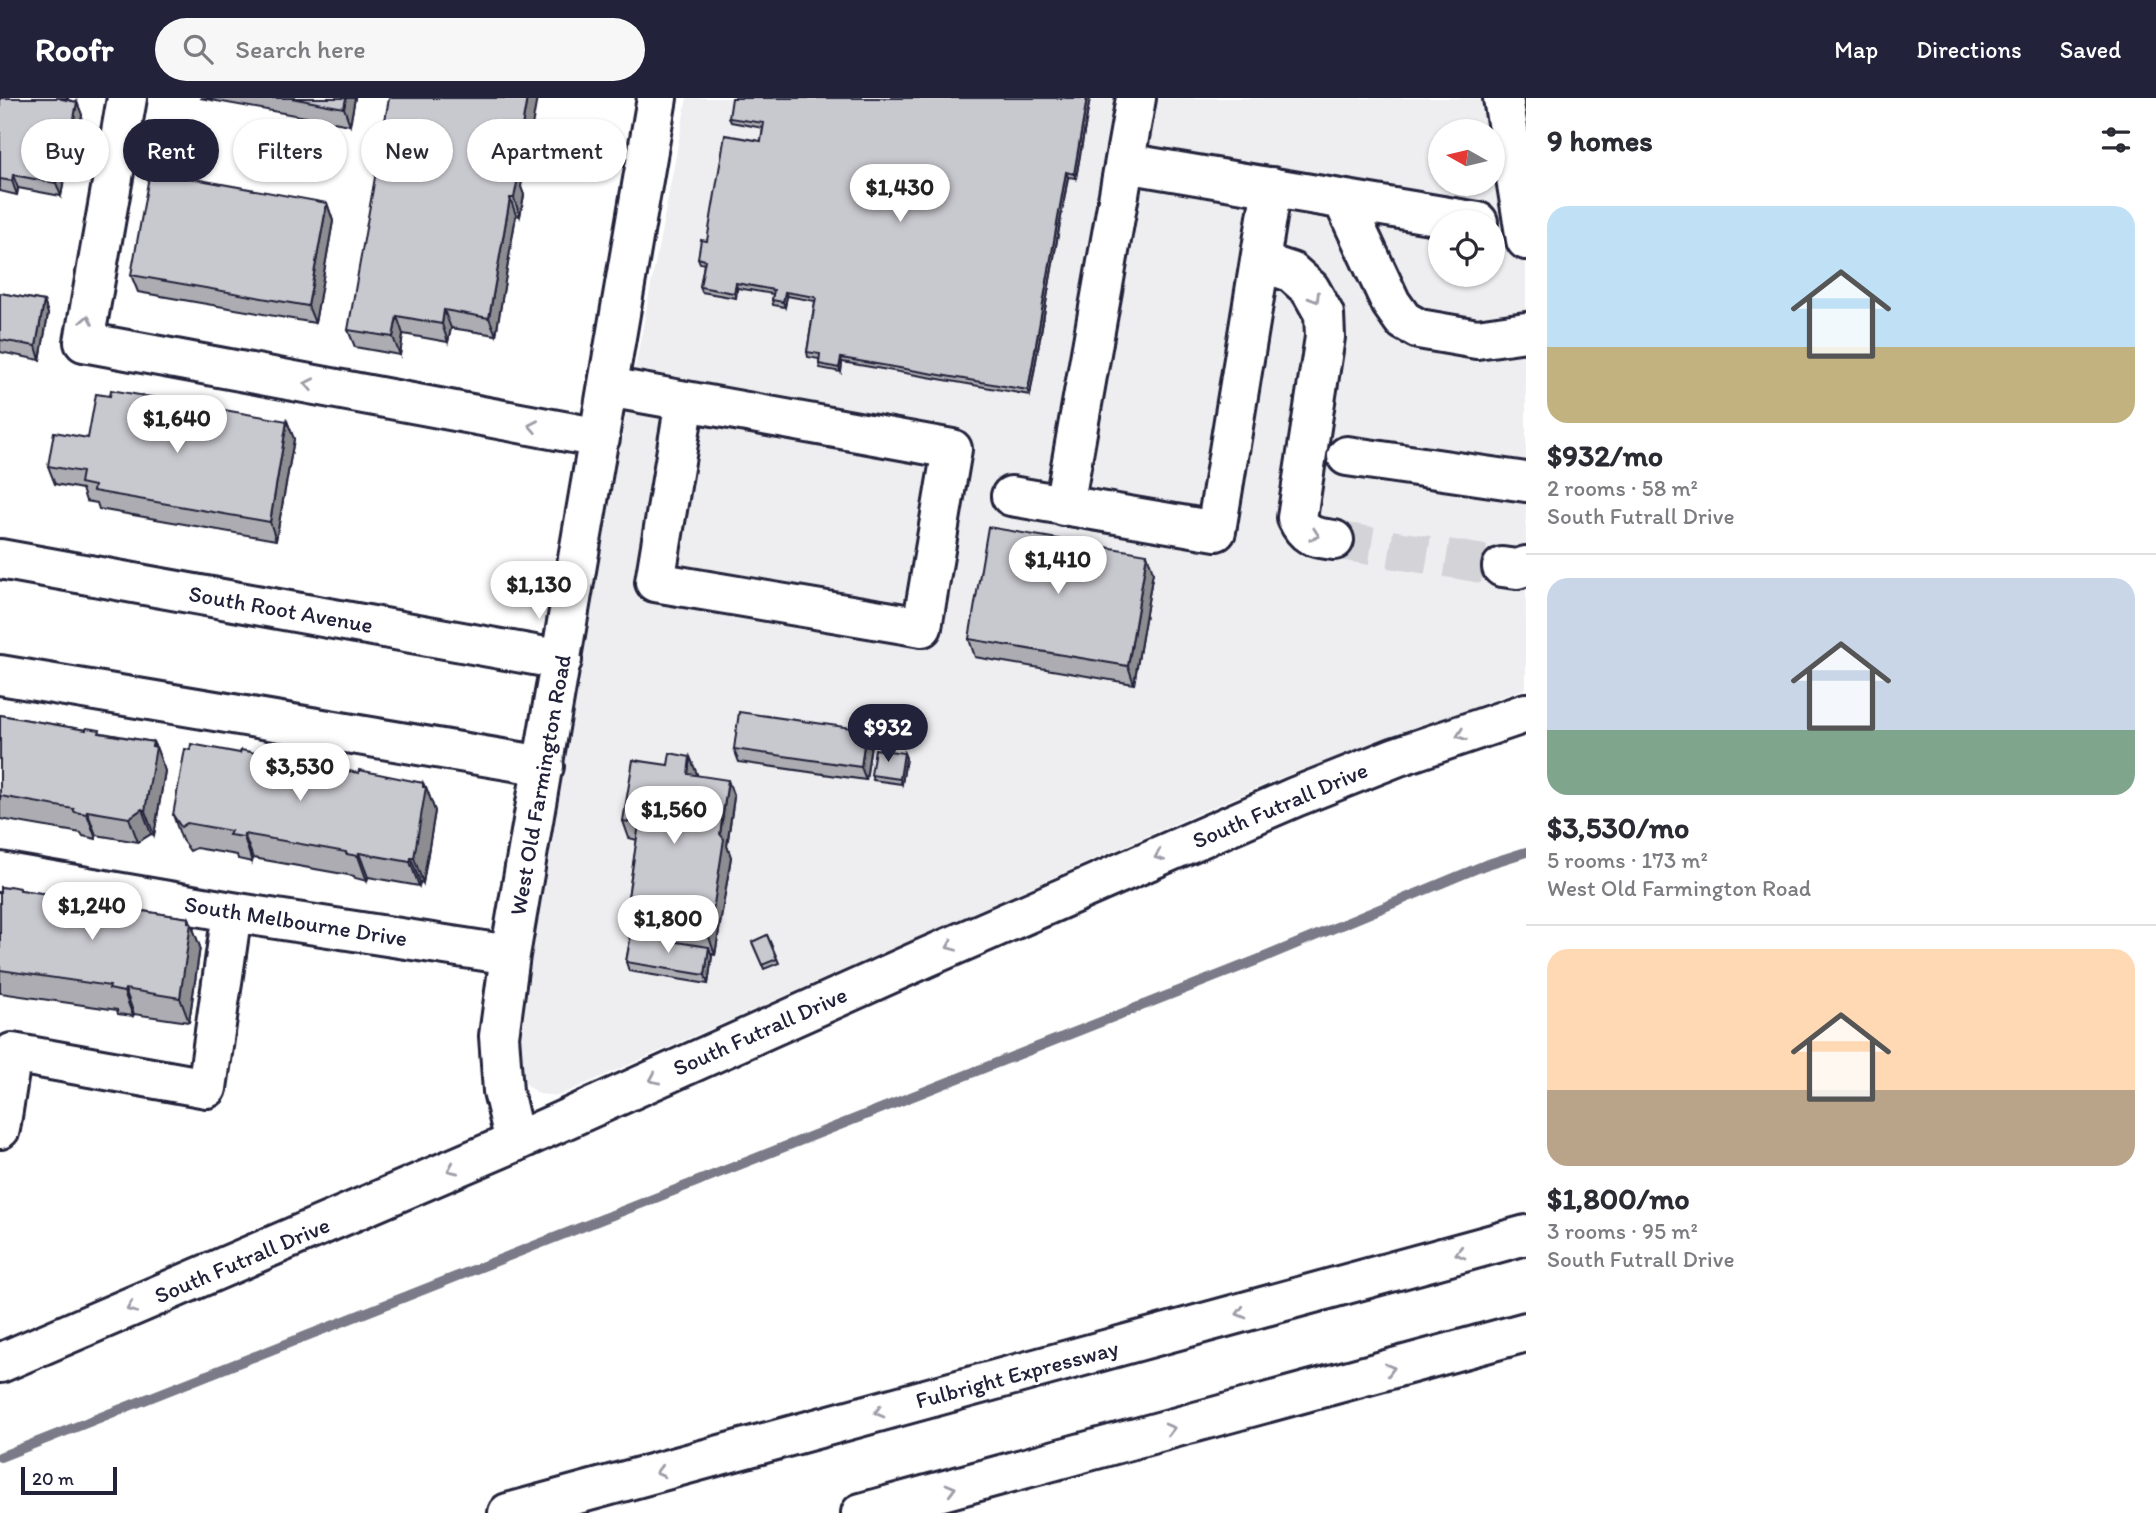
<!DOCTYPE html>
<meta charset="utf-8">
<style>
:root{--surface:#fff;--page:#f7f7f7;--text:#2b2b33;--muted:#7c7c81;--line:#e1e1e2;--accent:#22223b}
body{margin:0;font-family:Itim,sans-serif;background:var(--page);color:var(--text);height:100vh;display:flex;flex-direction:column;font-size:26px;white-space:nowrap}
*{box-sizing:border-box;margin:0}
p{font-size:23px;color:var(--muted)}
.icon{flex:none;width:38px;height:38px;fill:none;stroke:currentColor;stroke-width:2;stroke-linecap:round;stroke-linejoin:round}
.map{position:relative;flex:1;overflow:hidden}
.sheet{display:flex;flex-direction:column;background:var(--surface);width:630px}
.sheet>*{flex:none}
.banner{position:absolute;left:21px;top:21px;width:665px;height:63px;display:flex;gap:14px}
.needle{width:46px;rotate:278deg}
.tools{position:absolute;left:1428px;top:21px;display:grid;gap:14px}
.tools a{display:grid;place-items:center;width:77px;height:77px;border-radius:50%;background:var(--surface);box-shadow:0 2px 5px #0004;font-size:35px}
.scale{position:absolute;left:21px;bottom:18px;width:96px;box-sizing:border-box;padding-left:7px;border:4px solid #22223b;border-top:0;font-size:19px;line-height:24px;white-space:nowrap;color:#22223b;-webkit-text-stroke:5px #fff;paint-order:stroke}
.price{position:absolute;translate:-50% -60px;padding:0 16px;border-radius:24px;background:#fff;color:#222;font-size:23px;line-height:46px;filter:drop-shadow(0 2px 4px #0008)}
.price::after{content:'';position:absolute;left:50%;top:42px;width:21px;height:16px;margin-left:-10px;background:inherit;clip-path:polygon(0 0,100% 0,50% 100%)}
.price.selected{background:var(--accent);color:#fff}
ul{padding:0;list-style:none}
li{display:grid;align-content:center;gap:14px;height:371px;padding:0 21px}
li+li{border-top:2px solid var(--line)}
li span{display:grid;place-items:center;height:217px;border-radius:21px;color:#555}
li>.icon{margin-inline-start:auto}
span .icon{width:126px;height:126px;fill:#fffc;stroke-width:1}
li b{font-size:30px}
h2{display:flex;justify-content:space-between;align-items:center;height:84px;padding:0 21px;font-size:30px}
.pill{padding:0 24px;border-radius:32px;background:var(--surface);box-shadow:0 2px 5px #0004;font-size:24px;line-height:63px}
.pill.selected{background:var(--accent);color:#fff}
header{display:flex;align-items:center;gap:42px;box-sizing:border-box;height:98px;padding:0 35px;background:var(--accent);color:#fff}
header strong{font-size:33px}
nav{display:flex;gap:38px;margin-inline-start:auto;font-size:24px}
.search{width:490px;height:63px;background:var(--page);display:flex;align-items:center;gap:18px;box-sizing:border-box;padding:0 24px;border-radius:38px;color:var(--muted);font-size:26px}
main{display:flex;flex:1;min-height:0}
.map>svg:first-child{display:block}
.built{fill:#eeeef1;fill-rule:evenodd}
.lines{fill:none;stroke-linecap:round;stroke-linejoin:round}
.stream{stroke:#7a7a88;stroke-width:10}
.minor-tunnel{stroke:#d3d3d8;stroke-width:38;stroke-dasharray:38 19;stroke-linecap:butt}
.minor-casing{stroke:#22223b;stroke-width:44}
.highway-casing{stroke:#22223b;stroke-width:44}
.minor{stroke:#fff;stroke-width:38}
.highway{stroke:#fff;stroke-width:38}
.wall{fill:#acacb2;stroke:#22223b;stroke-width:2}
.shaded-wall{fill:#8c8c91;stroke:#22223b;stroke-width:2}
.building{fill:#c8c8cf;stroke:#22223b;stroke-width:2}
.oneway{stroke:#9c9ca7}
.labels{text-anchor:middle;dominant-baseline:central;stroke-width:5;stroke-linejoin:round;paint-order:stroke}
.street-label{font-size:23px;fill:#22223b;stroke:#fff}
</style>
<header>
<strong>Roofr</strong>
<div class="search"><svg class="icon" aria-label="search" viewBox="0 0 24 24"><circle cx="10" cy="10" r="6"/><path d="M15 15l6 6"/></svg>Search here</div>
<nav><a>Map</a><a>Directions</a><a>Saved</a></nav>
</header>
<main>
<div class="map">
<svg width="1526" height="1415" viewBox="0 0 1526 1415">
<rect width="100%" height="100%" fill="#fff"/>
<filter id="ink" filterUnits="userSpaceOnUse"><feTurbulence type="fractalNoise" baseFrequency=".0143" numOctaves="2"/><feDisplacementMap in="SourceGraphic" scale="14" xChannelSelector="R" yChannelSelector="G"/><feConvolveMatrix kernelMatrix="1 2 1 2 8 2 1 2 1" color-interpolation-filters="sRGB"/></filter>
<g filter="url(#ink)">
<path class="built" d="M687,0H1526V590L1290,676L1224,704L558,998L539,996L529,989L521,979L517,936L525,875L573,592ZM1440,33H1493V86H1440ZM1440,124H1493V177H1440Z"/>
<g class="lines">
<path class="stream" d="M0,1359L1260,861L1485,767L1526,754"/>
<path class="minor-tunnel" d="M1334,442L1502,469"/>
<defs>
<path id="minor" d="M127,0L84,244L600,340
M1503,0L1526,142
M1125,65L1478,124
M1343,102L1391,205L1403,222L1419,231L1477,241L1526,234
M1260,164L1291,174L1310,191L1324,216L1325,239L1297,420C1306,440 1314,439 1334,442
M608,289L952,351L922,529L655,484L685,303
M1347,358L1526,384
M1011,398L1216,433L1272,89
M1064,408L1136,0
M0,461L562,562
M1502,469L1517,471L1526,468
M0,577L544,668
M0,774L232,814L510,857
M0,1031L12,955L207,990L232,814
M515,1044L503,993L499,938L510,857L657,0"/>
<path id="highway" d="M0,1265L515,1044L925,860L1295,699L1396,659L1526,615
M508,1415L1526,1137
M861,1415L1526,1234"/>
</defs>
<use href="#minor" class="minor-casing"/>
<use href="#highway" class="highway-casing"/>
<use href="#minor" class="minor"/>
<use href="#highway" class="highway"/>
</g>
<path class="wall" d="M0,0H68V2L77,4L82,17L75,50L70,49L61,98L18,90L17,97L0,93Z
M200,0H355L350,27Z
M1090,0L1076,80L1068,79L1030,297L842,264L841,274L820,270L819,266V261L808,259L807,254L815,203L787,198L785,209L773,207L772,202L773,196L737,190L736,200L702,194L700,189L704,166L700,165L698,160L761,43L763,30L731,24L729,20Z
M521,89L524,97L520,118L516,117L496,237L451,230L448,244L403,236L400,257L355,249L348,232Z
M327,105L333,123L315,225L138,194L131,177Z
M0,195L44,203L48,216L40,262L0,254Z
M287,323L294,341L276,442L99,411L97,405L86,403L82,391L55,386L48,368L88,340Z
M1153,474L1134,586L975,559L969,541Z
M0,617L153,644L155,648L156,649L165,673L154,737L151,736L138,744L96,737V741L83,738L81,735L0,721Z
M871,646L866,682L739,664L734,651Z
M904,655L906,660L902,686L873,682L871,677Z
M257,658L359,675L423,685L425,689H426L435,713L423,785L420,784L419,788L368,779L367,783L355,780L354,778L253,760L252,764L238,761L237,757L196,750L190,753L182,742L173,717Z
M690,659L697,677L734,699L727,748L731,759L715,857L712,856V858L708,886L629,873L626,864L630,842L624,826L637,742L629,740L623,723L668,667Z
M0,789L135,809L136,812L189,820L200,849L189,924L134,916L133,918L118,916L117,912L0,895Z
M767,837L779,865L764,871L752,844Z"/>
<path class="shaded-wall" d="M346,0H355L350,27L344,10Z
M527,0H537L521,89L524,97L520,118L514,100L513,79Z
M1087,0H1090L1076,80L1074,76Z
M77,4L82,17L75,50L71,37Z
M65,36L70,49L61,98L56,85Z
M1066,74L1068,79L1030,297L1028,292Z
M13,77L18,90L17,97L12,83Z
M510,100L516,117L496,237L489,220Z
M327,105L333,123L315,225L308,208Z
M736,185L737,190L736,200L734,195Z
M785,194L787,198L785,209L783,204Z
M44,203L48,216L40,262L36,248Z
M444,212L451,230L448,244L442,226Z
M397,218L403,236L400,257L393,239Z
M841,260L842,264L841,274L839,270Z
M287,323L294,341L276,442L270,424Z
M1147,456L1153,474L1134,586L1128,568Z
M866,632L871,646L866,682L861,669Z
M153,644L156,651V649L165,673L154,737L145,713Z
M904,655L906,660L902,686L900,681Z
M690,659L697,676L694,693L688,676Z
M728,682L734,699L727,748L731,759L715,857L709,839L720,736Z
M423,685L426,692V689L435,713L423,785L414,760Z
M142,711L151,736L138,744L129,720Z
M87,713L96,737V741L87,716Z
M244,736L253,760L252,764L244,739Z
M359,755L368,779L367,783L358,758Z
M411,760L420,784L419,788L410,764Z
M189,820L200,849L189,924L180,900L188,824Z
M709,849L712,858L708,886L705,877Z
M125,891L134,916L133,918L124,894Z"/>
<path class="building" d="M0,0H61V1L77,4L71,37L65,36L56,85L13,77L12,83L0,81Z
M291,0H346L344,10Z
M389,0H527L513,79L518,80L514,100H510L489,220L444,212L442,226L397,218L393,239L348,232Z
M732,0H1087L1074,76L1066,74L1028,292L841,260L839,270L819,266L820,256L807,254L816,199L785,194L783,204L772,202L774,192L736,185L734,195L700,189L705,162L698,160L701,142L707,143L725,37L761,43L764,25L729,20Z
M150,73L327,105L308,208L131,177Z
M0,195L44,203L36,248L0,242Z
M111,292L287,323L270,424L93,393L94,388L80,385L82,374L48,368L54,334L88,340L96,296L110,298Z
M988,429L1147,456L1128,568L969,541Z
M739,614L866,632L861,669L734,651Z
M0,617L86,632V630L100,632L99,635L153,644L152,648L156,649L145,713L142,711L129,720L87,713V716L74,714V711L0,698Z
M191,646L240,655L241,652L256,655V657L359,675V672L423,685V689H426L414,760H411L410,764L359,755L358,758L346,756V754L244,736V739L229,737L231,733L187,725L181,729L173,717L185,651L190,652Z
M875,651L904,655L900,681L871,677Z
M670,655L690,659L688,676L728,682L720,736L724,741L709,839L624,826L639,726L623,723L633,662L668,667Z
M9,788L20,790V792L122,807L135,809V812L189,820L188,824L191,825L180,900L125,891L124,894L109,891L110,888L0,872V789L8,790Z
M631,837L709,849L705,877L626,864Z
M767,837L777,861L762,867L752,844Z"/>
<defs><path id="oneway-chevron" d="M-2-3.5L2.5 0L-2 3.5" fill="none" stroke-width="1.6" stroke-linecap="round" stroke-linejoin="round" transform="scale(1.75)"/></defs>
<g class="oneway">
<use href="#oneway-chevron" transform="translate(1315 200) rotate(59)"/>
<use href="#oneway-chevron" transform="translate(87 222) rotate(-80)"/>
<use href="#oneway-chevron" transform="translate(309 286) rotate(-169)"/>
<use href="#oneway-chevron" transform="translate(533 328) rotate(-169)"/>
<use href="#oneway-chevron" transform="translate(1315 437) rotate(19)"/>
<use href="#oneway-chevron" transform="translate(1461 637) rotate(161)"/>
<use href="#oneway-chevron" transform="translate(1159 758) rotate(157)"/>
<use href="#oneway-chevron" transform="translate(951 848) rotate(157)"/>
<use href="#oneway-chevron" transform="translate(654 981) rotate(156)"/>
<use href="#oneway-chevron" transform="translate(452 1071) rotate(156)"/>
<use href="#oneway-chevron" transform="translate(1460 1155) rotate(165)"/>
<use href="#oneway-chevron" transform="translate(131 1210) rotate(157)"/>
<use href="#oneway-chevron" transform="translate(1241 1215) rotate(165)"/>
<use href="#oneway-chevron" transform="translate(1390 1271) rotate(-15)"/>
<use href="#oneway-chevron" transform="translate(879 1314) rotate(165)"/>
<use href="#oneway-chevron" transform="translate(1170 1331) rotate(-15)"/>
<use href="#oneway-chevron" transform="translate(660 1374) rotate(165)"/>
<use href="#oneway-chevron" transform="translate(951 1391) rotate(-15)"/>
</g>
</g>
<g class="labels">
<g class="street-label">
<text transform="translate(281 511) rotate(10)">South Root Avenue</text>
<text transform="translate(540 687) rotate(-80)">West Old Farmington Road</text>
<text transform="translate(1280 707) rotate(-23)">South Futrall Drive</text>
<text transform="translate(296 823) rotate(9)">South Melbourne Drive</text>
<text transform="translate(760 933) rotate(-24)">South Futrall Drive</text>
<text transform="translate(242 1162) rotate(-23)">South Futrall Drive</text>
<text transform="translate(1017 1276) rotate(-15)">Fulbright Expressway</text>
</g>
</g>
</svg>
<div class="tools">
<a><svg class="needle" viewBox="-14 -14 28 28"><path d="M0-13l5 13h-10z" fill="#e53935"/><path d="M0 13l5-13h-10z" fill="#7c7c81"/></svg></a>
<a><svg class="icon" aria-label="locate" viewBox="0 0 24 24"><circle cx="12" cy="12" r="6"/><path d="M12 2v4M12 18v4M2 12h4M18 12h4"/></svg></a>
</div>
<div class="scale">20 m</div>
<b class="price" style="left:900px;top:126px">$1,430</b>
<b class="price" style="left:177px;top:357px">$1,640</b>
<b class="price" style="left:1058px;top:498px">$1,410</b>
<b class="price" style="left:539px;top:523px">$1,130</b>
<b class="price selected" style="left:888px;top:666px">$932</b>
<b class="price" style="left:300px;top:705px">$3,530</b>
<b class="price" style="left:674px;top:748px">$1,560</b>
<b class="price" style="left:92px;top:844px">$1,240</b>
<b class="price" style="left:668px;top:857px">$1,800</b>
<div class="banner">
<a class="pill">Buy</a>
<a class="pill selected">Rent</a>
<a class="pill">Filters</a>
<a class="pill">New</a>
<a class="pill">Apartment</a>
</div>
</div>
<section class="sheet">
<h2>9 homes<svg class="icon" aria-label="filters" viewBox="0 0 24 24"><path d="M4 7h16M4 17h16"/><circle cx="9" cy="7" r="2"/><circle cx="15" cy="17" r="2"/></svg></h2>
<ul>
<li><span style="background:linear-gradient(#bfe0f5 65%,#c2b280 0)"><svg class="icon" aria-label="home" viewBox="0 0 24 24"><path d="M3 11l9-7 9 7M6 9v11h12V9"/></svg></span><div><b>$932/mo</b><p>2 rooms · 58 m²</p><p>South Futrall Drive</p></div></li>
<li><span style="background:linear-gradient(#c9d6e8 70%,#7fa58c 0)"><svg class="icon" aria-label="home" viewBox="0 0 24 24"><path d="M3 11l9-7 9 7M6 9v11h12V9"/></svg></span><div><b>$3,530/mo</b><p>5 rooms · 173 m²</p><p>West Old Farmington Road</p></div></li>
<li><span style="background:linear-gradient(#ffd9b3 65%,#b9a48a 0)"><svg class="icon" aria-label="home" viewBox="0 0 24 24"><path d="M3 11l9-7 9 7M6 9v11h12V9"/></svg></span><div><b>$1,800/mo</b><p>3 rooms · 95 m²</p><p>South Futrall Drive</p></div></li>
</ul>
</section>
</main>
